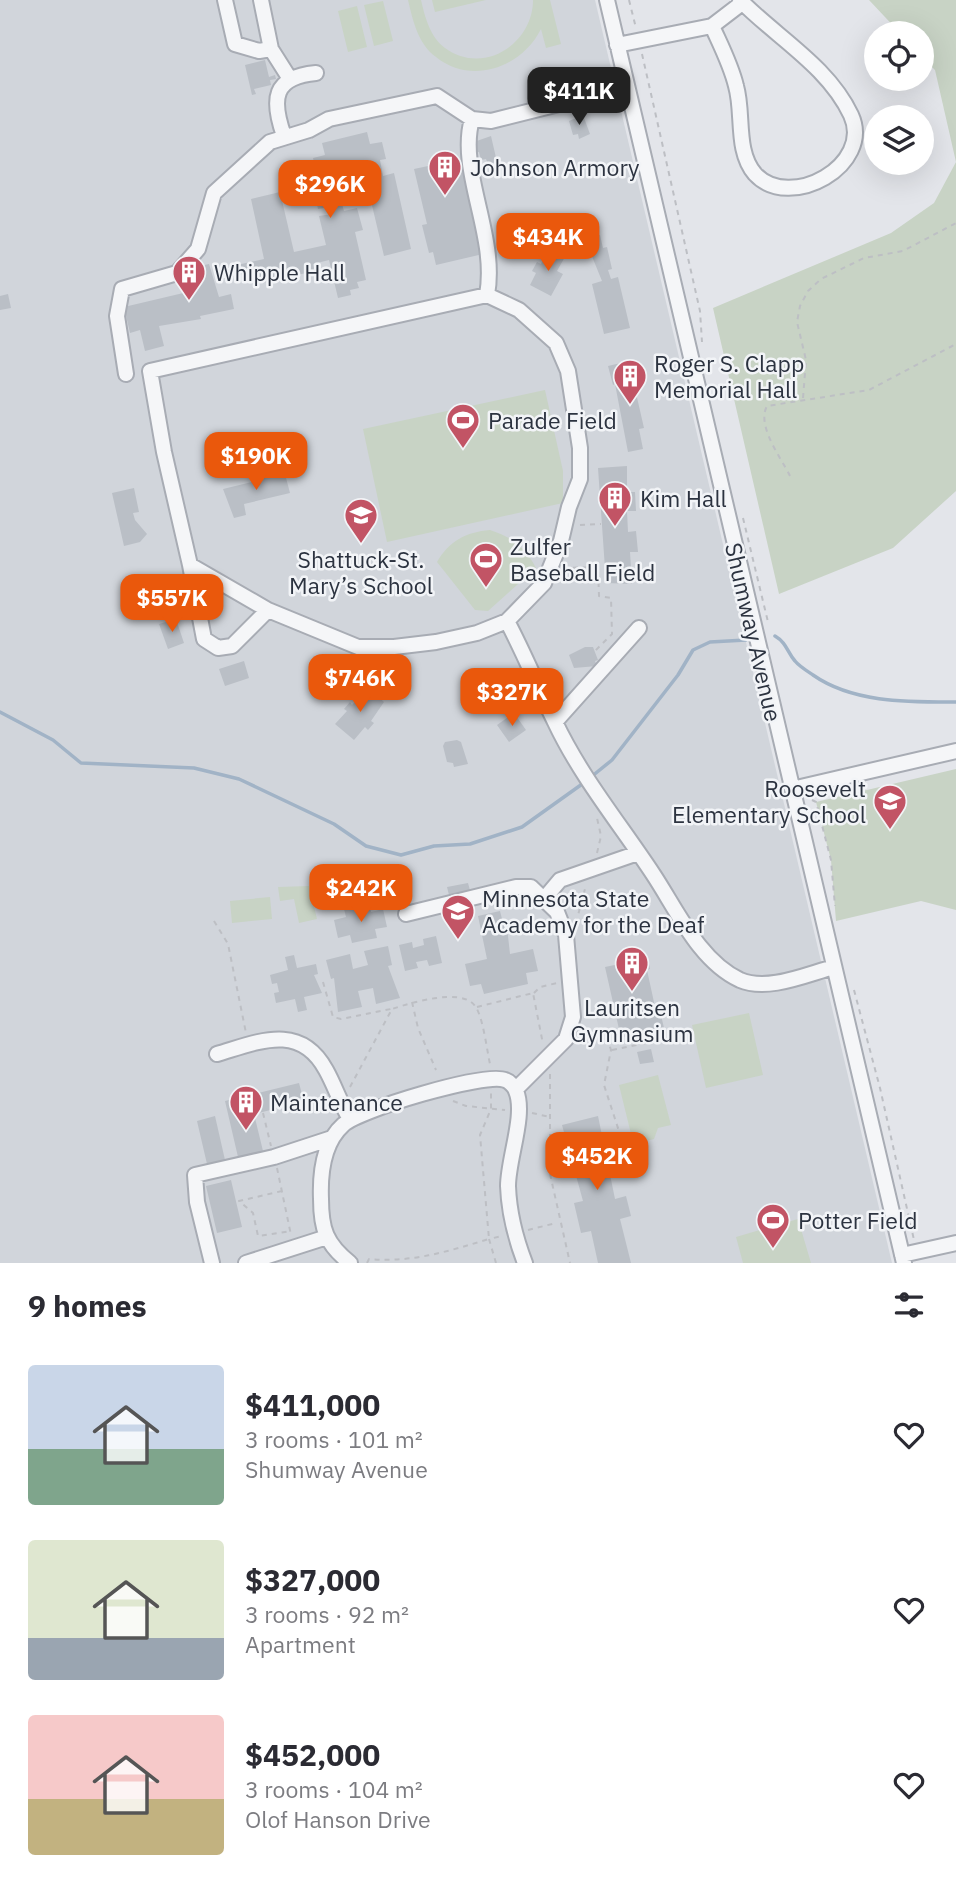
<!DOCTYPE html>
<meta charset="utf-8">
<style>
:root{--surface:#fff;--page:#f2f2f3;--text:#2b2b33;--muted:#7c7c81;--accent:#ea580c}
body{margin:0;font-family:"IBM Plex Sans",sans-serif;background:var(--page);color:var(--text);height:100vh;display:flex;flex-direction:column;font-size:26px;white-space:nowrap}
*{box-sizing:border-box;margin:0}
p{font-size:23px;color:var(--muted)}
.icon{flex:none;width:38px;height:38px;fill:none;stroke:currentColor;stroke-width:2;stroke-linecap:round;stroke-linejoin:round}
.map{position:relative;height:1263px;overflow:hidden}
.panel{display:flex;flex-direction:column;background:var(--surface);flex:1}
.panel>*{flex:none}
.controls{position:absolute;left:864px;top:21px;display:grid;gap:14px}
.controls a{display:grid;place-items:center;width:70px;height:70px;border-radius:50%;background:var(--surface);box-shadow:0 7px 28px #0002;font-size:35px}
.price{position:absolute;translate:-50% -60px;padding:0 16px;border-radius:14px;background:var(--accent);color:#fff;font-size:23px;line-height:46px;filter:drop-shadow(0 2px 4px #0008)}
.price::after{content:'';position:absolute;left:50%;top:42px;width:21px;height:16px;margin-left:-10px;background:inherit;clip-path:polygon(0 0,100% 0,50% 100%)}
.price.active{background:#222;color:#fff}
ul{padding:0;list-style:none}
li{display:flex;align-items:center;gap:21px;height:175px;padding:0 28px}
li span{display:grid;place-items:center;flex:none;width:196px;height:140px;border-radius:7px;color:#555}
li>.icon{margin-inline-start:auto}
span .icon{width:84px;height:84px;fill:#fffc;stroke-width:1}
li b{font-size:30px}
h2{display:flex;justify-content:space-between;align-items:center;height:84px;padding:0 28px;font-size:30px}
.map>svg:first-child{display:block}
.built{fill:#d1d5db}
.green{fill:#c8d3c5}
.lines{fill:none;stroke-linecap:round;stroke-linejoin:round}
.stream{stroke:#a1b3c6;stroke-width:3.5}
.building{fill:#babfc6}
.minor-casing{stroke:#a8acb4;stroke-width:18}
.path{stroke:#bdbfc4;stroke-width:2;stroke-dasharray:5 5;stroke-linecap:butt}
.minor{stroke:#f5f6f8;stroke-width:14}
.labels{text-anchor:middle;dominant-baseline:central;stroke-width:5;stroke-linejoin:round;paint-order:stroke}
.poi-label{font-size:23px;fill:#2c3340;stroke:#f2f4f7;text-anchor:start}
.street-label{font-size:23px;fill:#2c3340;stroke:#f2f4f7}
</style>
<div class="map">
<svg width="956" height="1263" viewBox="0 0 956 1263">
<rect width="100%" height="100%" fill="#e3e5ea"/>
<path class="built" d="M0,0H595L892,1263H0Z"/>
<path class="green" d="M408,0H421C425,17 430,37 445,48C483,76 533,44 533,0H550L561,44L546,48L541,29C522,67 472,86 436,57C418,44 413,21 408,0Z
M432,0H486L435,12Z
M869,0H956V491L893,548L779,594L713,308L891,233L934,203L956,162L935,70L922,57V33H900Z
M383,1L393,41L374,46L364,5Z
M357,6L367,47L348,52L338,11Z
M545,390L563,471V503L387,542L363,429Z
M490,530C512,537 526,548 536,568L488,611L475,610L437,562C449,541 466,532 490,530Z
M956,769V910L921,901L836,921L831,860L816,802Z
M309,886L317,919L299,923L294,899L280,901L278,887Z
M270,897L272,919L232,923L230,901Z
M749,1013L763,1075L706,1088L692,1025Z
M658,1075L671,1125L658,1128L654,1139L641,1142L631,1134L619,1085Z
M798,1219L811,1263H743L736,1237Z"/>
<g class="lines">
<path class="stream" d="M775,636C787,643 787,652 795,661C799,666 807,671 813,675C853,703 908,702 956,702
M0,712L53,740L81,763L194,768L239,779L334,824L366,846L401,855L434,846L470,844L522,827L585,782
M591,777L612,760L678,675L693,650L710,642L746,640"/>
</g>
<path class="building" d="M265,60L269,77L275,75L276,79L270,80L271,85L254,89L256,94L252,95L245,65Z
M583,115L590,134L579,139L578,134L573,135L569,121Z
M367,132L370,144L382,142L386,159L380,160L383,176L394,173L411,249L384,256L366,180L375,177L373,166L348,172L354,201L342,204L344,211L357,208L363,230L355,232L366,280L357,282L359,288L350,290L351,295L338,298L329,260L313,264L315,271L253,285L251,280L244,281L243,274L221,280L219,269L264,259L251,199L280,192L294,252L326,245L319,216L332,214L330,207L318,209L312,183L326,180L324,173L317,175L313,158L325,155L322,143Z
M491,136L497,162L488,164L486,159L481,160L479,152L473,153L471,143Z
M461,159L483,254L436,265L433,252L429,253L422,225L427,224L414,169Z
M600,235L603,248L607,247L612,269L608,270L611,279L618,277L630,328L604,334L592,284L602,281L591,254L589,255L585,239Z
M554,249L566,255L557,271L563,274L551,296L530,285L536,273L532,271L537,262L541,264L545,256L549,258Z
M209,264L219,297L231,294L234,309L200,316L201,319L159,326L164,346L145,351L140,330L130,333L124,307L196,290L191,268Z
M8,294L11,308L0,310V296Z
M625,362L629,381L633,380L644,428L639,429L643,449L628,452L615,384L613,385L608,366Z
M627,466V492H635L636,511H627L628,532L636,531L638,552H630L632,584L606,583L598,468Z
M274,470L275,476L285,474L290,493L244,504L246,515L234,518L223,489L264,479L262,473Z
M134,488L139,512L133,513L135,520L147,534L140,542L124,546L112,493Z
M176,619L184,643L168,649L159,624Z
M585,647H593L598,660L595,661L597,666L574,668L569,655Z
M244,661L249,678L225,686L219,669Z
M369,688L384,702L371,721L374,723L368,730L365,727L354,740L335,724L347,711L344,709L350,702L352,705Z
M514,713L526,730L509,742L497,725Z
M457,740L461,742L468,764L454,767L453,763L447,762L443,746L445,742Z
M468,883L471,894L450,899L447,887Z
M369,903L371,912L383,909L387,927L375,929L377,938L366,940L352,943L350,935L338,938L334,920L346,917L344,909H361L360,905Z
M500,911L504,927H507L510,954L533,949L538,971L526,973L528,984L484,994L481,984L470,986L465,964L487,959L478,916Z
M436,936L442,963L429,966L427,960L416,962L418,968L405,971L399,945L412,942L413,948L424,945L423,939Z
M388,946L392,965L388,966L400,998L376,1004L373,988L358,991L362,1007L338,1012L334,978L331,979L326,960L350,954L353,969L368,965L364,951Z
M294,955L297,968L316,964L318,974L314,975L322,993L304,997L307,1010L298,1012L295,999L276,1003L274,993L279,992L277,983L272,984L270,975L288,970L285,957Z
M648,958L650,969L647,970L657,1016L661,1015L664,1028L621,1038L605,967Z
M651,1049L654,1062L640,1064L637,1052Z
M299,1083L304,1102L254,1114L263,1151L238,1157L225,1101Z
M215,1116L225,1160L207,1164L197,1121Z
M598,1116L615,1199L626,1196L631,1216L620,1219L631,1263H598L591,1231L581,1233L574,1203L583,1201L562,1125Z
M231,1180L242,1227L217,1233L206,1186Z"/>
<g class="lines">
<defs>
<path id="minor" d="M225,0L235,44L259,51L271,49
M261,0L271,49L290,79
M607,0L904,1263
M712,26C721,46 731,65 736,86C744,113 735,151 755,174C790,212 874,165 851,115C828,66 776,37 740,0
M617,45L712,26L742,3
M472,119C457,171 498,235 487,295
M284,136C271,99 273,77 316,73
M487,295L519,310L556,343L568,371L580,448V479L569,507L561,541L544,583L507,621L477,633L436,642L394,647H358L268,610L190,565L164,452L150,371Z
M126,374L117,316L122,289L177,273L198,249L214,193L270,142L309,130L329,119L437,96L472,119L491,121L627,87
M190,565L204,639L218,648L232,646L268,610
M507,621C525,655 538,688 555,722C581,777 620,824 653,874C677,910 699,961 740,980C768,992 807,974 834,967
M555,722L639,628
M792,789L956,751
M544,899L560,880L638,853
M406,914L516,887H531L557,912L566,935L573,1017L566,1039L516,1089
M217,1054C258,1042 300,1022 326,1070C335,1086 340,1103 350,1119
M902,1255L956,1243
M212,1263L197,1202L195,1175L274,1157L332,1138
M246,1263L327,1237
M350,1263C326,1244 321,1229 321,1199C320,1174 323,1143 343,1125C358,1110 485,1072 505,1080C509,1081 515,1087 516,1091C526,1114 508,1159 508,1186C509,1214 515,1237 525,1263"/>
</defs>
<use href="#minor" class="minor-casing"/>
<path class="path" d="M629,0L636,28
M642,54L700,311L702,342
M803,398L806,360L797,322L800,306L808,291L821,279L864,258L903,251L956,223
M790,476C782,459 756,426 767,406L869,390L956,344
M743,518L768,622
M580,525L601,524
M563,568L598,567L599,596L611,598L612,634L595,651
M812,800L816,802L831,860L835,906
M597,853L601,836L597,818
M214,921L228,944L246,1033
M576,923L586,885
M323,982L333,1017L341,1019L391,1009
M854,990L880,1088L914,1240
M534,993L540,987L557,983
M412,1002L418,1028L436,1070
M477,1007L533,993L543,1044
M580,1040L606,1034L611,1050L604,1085L630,1165
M612,1050L694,1033
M550,1074V1174L570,1263
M350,1087L392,1009C410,1003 462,987 475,1006C483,1016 487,1051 490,1064
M453,1101L466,1106L505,1110
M263,1113L271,1146
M532,1113L550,1117
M277,1168L291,1235
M282,1191L239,1201L253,1213L258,1236L291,1231
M528,1230L556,1223
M367,1263L369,1259C412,1263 449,1251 489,1239L480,1135L491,1109V1092
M496,1263L489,1239L502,1236"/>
<use href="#minor" class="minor"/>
</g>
<defs>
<symbol id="building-pin" viewBox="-11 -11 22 30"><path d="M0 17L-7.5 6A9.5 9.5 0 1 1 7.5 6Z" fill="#c25465" stroke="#f2f4f7"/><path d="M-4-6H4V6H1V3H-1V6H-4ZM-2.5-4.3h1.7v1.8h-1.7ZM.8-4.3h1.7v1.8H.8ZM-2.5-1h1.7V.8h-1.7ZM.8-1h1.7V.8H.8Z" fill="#fff"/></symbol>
<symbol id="stadium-pin" viewBox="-11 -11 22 30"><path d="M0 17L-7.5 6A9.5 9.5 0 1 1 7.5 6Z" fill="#c25465" stroke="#f2f4f7"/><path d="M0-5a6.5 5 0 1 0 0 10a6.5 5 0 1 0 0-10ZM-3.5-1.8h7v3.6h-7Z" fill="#fff"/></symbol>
<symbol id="school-pin" viewBox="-11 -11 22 30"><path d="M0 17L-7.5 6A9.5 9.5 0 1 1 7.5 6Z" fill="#c25465" stroke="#f2f4f7"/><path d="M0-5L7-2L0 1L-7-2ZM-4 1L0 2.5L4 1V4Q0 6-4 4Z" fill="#fff"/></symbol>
</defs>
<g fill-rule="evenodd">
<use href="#building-pin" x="426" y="148" width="38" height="52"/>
<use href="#building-pin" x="170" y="253" width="38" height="52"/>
<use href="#building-pin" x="611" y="357" width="38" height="52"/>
<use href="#stadium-pin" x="444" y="401" width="38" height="52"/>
<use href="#building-pin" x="596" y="479" width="38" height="52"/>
<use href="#school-pin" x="342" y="496" width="38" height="52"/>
<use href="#stadium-pin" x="467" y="540" width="38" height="52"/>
<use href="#school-pin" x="871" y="782" width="38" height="52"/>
<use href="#school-pin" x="439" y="892" width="38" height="52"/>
<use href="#building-pin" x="613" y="944" width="38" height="52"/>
<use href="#building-pin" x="227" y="1083" width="38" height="52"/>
<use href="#stadium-pin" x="754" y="1201" width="38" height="52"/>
</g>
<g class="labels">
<g class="poi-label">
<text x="470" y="167">Johnson Armory</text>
<text x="214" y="272">Whipple Hall</text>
<text x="654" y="363">Roger S. Clapp<tspan x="654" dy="26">Memorial Hall</tspan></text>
<text x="488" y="420">Parade Field</text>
<text x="640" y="498">Kim Hall</text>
<text x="510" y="546">Zulfer<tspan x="510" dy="26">Baseball Field</tspan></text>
<text x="361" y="559" text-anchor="middle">Shattuck-St.<tspan x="361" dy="26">Mary’s School</tspan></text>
<text x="866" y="788" text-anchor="end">Roosevelt<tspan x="866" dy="26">Elementary School</tspan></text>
<text x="482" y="898">Minnesota State<tspan x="482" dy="26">Academy for the Deaf</tspan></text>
<text x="632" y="1007" text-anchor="middle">Lauritsen<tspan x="632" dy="26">Gymnasium</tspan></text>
<text x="270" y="1102">Maintenance</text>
<text x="798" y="1220">Potter Field</text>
</g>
<g class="street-label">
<text transform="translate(754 632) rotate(77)">Shumway Avenue</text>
</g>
</g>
</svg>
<div class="controls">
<a><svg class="icon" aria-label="locate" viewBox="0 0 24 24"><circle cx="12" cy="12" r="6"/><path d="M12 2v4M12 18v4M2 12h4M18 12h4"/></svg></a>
<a><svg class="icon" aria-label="layers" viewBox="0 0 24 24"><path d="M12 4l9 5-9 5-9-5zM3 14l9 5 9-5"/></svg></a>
</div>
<b class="price active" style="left:579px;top:127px">$411K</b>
<b class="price" style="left:330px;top:220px">$296K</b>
<b class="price" style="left:548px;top:273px">$434K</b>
<b class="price" style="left:256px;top:492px">$190K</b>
<b class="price" style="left:172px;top:634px">$557K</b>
<b class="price" style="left:360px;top:714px">$746K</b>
<b class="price" style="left:512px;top:728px">$327K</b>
<b class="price" style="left:361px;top:924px">$242K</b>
<b class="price" style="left:597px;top:1192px">$452K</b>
</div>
<section class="panel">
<h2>9 homes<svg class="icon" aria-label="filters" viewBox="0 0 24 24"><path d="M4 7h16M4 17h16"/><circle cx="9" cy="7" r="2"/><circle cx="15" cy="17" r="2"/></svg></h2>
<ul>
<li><span style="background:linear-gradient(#c9d6e8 60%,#7fa58c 0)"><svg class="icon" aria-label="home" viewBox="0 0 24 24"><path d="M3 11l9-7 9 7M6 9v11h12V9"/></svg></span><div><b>$411,000</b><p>3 rooms · 101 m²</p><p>Shumway Avenue</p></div><svg class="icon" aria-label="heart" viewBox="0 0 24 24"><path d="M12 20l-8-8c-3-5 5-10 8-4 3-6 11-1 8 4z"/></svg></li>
<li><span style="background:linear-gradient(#dfe7d0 70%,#9aa5b1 0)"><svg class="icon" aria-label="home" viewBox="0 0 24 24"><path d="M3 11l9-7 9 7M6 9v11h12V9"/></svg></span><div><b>$327,000</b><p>3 rooms · 92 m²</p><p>Apartment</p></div><svg class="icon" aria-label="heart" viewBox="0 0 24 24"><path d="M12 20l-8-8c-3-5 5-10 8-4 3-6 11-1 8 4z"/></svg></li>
<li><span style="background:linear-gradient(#f6c9c9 60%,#c2b280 0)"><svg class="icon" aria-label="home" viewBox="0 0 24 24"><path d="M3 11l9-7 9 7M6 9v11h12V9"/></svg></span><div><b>$452,000</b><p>3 rooms · 104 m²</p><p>Olof Hanson Drive</p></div><svg class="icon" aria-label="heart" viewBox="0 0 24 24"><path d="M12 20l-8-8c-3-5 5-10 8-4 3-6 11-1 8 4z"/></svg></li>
</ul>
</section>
